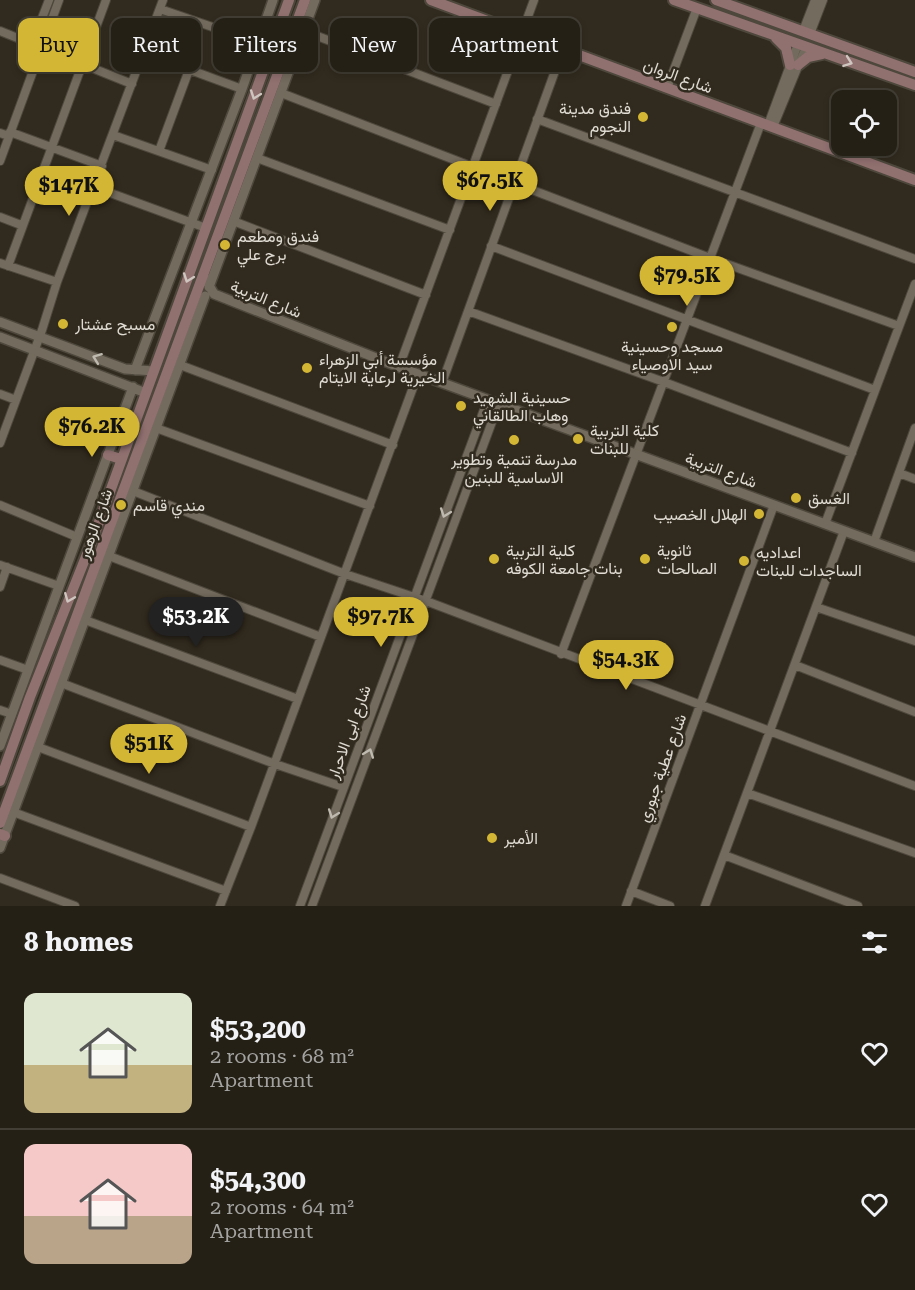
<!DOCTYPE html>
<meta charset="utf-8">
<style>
:root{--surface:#252016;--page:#2d281f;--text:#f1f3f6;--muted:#a3a3a1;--line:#423e35;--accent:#d4b635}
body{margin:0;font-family:"Roboto Serif",Vazirmatn,serif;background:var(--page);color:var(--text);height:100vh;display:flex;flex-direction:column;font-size:22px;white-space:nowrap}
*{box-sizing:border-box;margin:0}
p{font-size:20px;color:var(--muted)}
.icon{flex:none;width:33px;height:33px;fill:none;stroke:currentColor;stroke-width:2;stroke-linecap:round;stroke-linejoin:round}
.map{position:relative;height:906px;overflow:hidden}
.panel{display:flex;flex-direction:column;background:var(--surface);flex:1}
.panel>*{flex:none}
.hud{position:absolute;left:18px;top:18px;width:600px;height:54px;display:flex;gap:12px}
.controls{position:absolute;left:831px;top:90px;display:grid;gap:12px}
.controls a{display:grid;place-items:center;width:66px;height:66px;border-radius:12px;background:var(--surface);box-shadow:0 3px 9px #0003,0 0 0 2px var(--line);font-size:30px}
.price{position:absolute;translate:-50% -51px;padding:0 14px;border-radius:21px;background:var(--accent);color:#111;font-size:20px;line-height:39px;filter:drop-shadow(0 2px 3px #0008)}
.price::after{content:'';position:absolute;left:50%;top:36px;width:18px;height:14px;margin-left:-9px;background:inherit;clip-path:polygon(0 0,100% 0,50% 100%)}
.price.on{background:#222;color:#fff}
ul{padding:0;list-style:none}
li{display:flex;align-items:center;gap:18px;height:150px;padding:0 24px}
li+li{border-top:2px solid var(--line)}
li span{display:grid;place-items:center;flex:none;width:168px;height:120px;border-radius:12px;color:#555}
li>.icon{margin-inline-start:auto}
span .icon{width:72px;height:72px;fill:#fffc;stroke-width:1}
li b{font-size:26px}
h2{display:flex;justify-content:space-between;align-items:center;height:72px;padding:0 24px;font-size:26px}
.chip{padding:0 21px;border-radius:12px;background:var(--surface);box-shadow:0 3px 9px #0003,0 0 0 2px var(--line);font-size:21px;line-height:54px}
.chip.on{background:var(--accent);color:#111}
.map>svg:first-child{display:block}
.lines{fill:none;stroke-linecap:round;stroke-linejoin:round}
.minor-casing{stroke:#4d473c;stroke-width:10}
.tertiary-casing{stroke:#4d473c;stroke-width:12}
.secondary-casing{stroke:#4d473c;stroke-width:14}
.minor{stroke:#736b5d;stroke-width:8}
.tertiary{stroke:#736b5d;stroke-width:9}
.secondary{stroke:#917070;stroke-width:10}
.oneway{stroke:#d0c6c0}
.oneway2{stroke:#bfbab0}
.poi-dot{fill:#d4b635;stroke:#312a1e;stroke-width:2}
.labels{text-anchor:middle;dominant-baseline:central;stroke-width:5;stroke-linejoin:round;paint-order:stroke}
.street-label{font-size:16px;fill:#e0dcd4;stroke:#312a1e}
.poi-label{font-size:16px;fill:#e0dcd4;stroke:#312a1e;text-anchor:start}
</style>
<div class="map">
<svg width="915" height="906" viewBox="0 0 915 906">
<rect width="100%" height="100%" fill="#312a1e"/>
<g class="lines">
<defs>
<path id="minor" d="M160,9L259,43
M0,31L132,84
M304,31L496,104
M803,31L815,0
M810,34L823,0
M32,44L49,0
M144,53L242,89
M667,88L697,8
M281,93L473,167
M537,119L915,259
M768,125L798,44
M773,127L806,47
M10,132L102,166
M0,133L9,136
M113,135L212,170
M159,151L189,70
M257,158L450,230
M0,161L59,0
M514,183L710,258L899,326
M94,187L206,228
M0,217L21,225
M233,221L426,295
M491,246L875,390
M0,263L57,282
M8,266L106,0
M468,311L664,382L852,453
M180,365L393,445
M399,367L534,0
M442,383L563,49
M0,394L16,400
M156,428L370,506
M0,443L42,330L57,282L163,0
M899,473L915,479
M133,491L345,574L426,601L915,786
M0,505L77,537
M825,524L915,284
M874,542L915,428
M109,556L321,637
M0,565L59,586
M0,587L7,567
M816,607L915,641
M85,620L298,699
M561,654L761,123
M0,660L28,670
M795,665L915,712
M61,683L275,764L343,787
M0,710L12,714
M38,747L251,827
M747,793L915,853
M13,812L226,891
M724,855L858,906
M0,878L75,906
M631,891L670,906
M220,906L251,827L418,374
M300,906L488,399
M312,906L499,403
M626,906L774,505
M705,906L844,531"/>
<path id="tertiary" d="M203,275L214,294L399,367L915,557
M209,287L315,0
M0,322L125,369L154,371
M0,337L146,393
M135,370L242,89L273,0
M0,746L133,387
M0,848L205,296"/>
<path id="secondary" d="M431,0L915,180
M674,0L915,85
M716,0L915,72
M776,38L786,48L790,65
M251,65L265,69
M798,65L808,57L822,54
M108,455L121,459
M0,781L30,697L91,544L289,0
M0,823L305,0
M0,834L5,836"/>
</defs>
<use href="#minor" class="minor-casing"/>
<use href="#tertiary" class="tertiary-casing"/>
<use href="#secondary" class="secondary-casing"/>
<use href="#minor" class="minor"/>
<use href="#tertiary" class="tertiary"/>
<use href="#secondary" class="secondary"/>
</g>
<defs><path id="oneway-chevron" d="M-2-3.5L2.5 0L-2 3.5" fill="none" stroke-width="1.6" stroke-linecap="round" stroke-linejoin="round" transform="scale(1.5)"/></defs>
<g class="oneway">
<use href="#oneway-chevron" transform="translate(848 62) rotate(20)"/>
<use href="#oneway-chevron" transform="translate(255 95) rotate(110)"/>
<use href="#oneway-chevron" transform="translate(188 278) rotate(110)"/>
<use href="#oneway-chevron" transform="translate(69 598) rotate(112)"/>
</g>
<g class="oneway2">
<use href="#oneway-chevron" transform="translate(97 358) rotate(-159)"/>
<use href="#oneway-chevron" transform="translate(445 513) rotate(110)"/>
<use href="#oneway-chevron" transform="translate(369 753) rotate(-70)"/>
<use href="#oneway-chevron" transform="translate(333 814) rotate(110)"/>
</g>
<g class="poi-dot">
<circle cx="643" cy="117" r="6"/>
<circle cx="225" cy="245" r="6"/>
<circle cx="63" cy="324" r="6"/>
<circle cx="672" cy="327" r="6"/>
<circle cx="307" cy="368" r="6"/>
<circle cx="461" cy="406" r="6"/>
<circle cx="578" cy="439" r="6"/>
<circle cx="514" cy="440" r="6"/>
<circle cx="796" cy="498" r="6"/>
<circle cx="121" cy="505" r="6"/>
<circle cx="759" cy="514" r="6"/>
<circle cx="494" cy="559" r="6"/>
<circle cx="645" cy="559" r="6"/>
<circle cx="744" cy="561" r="6"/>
<circle cx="492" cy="838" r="6"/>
</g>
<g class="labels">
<g class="street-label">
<text transform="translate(678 76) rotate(20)">شارع الروان</text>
<text transform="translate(266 299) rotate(22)">شارع التربية</text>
<text transform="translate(721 470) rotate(20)">شارع التربية</text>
<text transform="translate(95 524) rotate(-70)">شارع الزهور</text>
<text transform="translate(349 732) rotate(-70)">شارع ابی الاحرار</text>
<text transform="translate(662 768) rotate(-70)">شارع عطية جبوري</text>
</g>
<g class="poi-label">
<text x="631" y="108" text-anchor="end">فندق مدينة<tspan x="631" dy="18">النجوم</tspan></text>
<text x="237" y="236">فندق ومطعم<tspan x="237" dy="18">برج علي</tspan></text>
<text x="75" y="324">مسبح عشتار</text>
<text x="672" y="346" text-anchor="middle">مسجد وحسينية<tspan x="672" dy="18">سيد الاوصياء</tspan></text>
<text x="319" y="359">مؤسسة أبي الزهراء<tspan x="319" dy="18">الخيرية لرعاية الايتام</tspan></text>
<text x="473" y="397">حسينية الشهيد<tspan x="473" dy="18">وهاب الطالقاني</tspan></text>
<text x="590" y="430">كلية التربية<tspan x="590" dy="18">للبنات</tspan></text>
<text x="514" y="459" text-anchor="middle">مدرسة تنمية وتطوير<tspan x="514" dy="18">الاساسية للبنين</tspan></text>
<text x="808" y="498">الغسق</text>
<text x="133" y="505">مندي قاسم</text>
<text x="747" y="514" text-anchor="end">الهلال الخصيب</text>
<text x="506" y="550">كلية التربية<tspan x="506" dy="18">بنات جامعة الكوفه</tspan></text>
<text x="657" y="550">ثانوية<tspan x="657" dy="18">الصالحات</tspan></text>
<text x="756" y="552">اعداديه<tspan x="756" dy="18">الساجدات للبنات</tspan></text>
<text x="504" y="838">الأمير</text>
</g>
</g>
</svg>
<div class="controls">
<a><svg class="icon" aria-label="locate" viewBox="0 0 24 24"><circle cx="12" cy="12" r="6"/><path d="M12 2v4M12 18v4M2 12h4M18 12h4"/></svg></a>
</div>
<b class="price" style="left:490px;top:212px">$67.5K</b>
<b class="price" style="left:69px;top:217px">$147K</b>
<b class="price" style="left:687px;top:307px">$79.5K</b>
<b class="price" style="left:92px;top:458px">$76.2K</b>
<b class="price on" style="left:196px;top:648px">$53.2K</b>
<b class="price" style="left:381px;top:648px">$97.7K</b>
<b class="price" style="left:626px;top:691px">$54.3K</b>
<b class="price" style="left:149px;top:775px">$51K</b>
<div class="hud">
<a class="chip on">Buy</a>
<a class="chip">Rent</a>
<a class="chip">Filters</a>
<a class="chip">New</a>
<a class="chip">Apartment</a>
</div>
</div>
<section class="panel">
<h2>8 homes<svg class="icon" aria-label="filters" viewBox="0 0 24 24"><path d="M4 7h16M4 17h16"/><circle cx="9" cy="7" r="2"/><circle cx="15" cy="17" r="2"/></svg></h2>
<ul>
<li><span style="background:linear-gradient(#dfe7d0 60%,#c2b280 0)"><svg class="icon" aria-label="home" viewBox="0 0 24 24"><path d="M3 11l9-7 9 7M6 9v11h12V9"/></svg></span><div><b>$53,200</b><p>2 rooms · 68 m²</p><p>Apartment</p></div><svg class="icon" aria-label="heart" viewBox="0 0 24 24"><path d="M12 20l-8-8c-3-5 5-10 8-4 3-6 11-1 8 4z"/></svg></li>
<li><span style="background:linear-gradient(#f6c9c9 60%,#b9a48a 0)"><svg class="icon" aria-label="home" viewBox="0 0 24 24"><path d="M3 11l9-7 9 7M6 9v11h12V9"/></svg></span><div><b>$54,300</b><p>2 rooms · 64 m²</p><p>Apartment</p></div><svg class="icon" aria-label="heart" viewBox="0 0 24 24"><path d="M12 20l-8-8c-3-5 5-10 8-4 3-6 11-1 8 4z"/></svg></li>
</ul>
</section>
